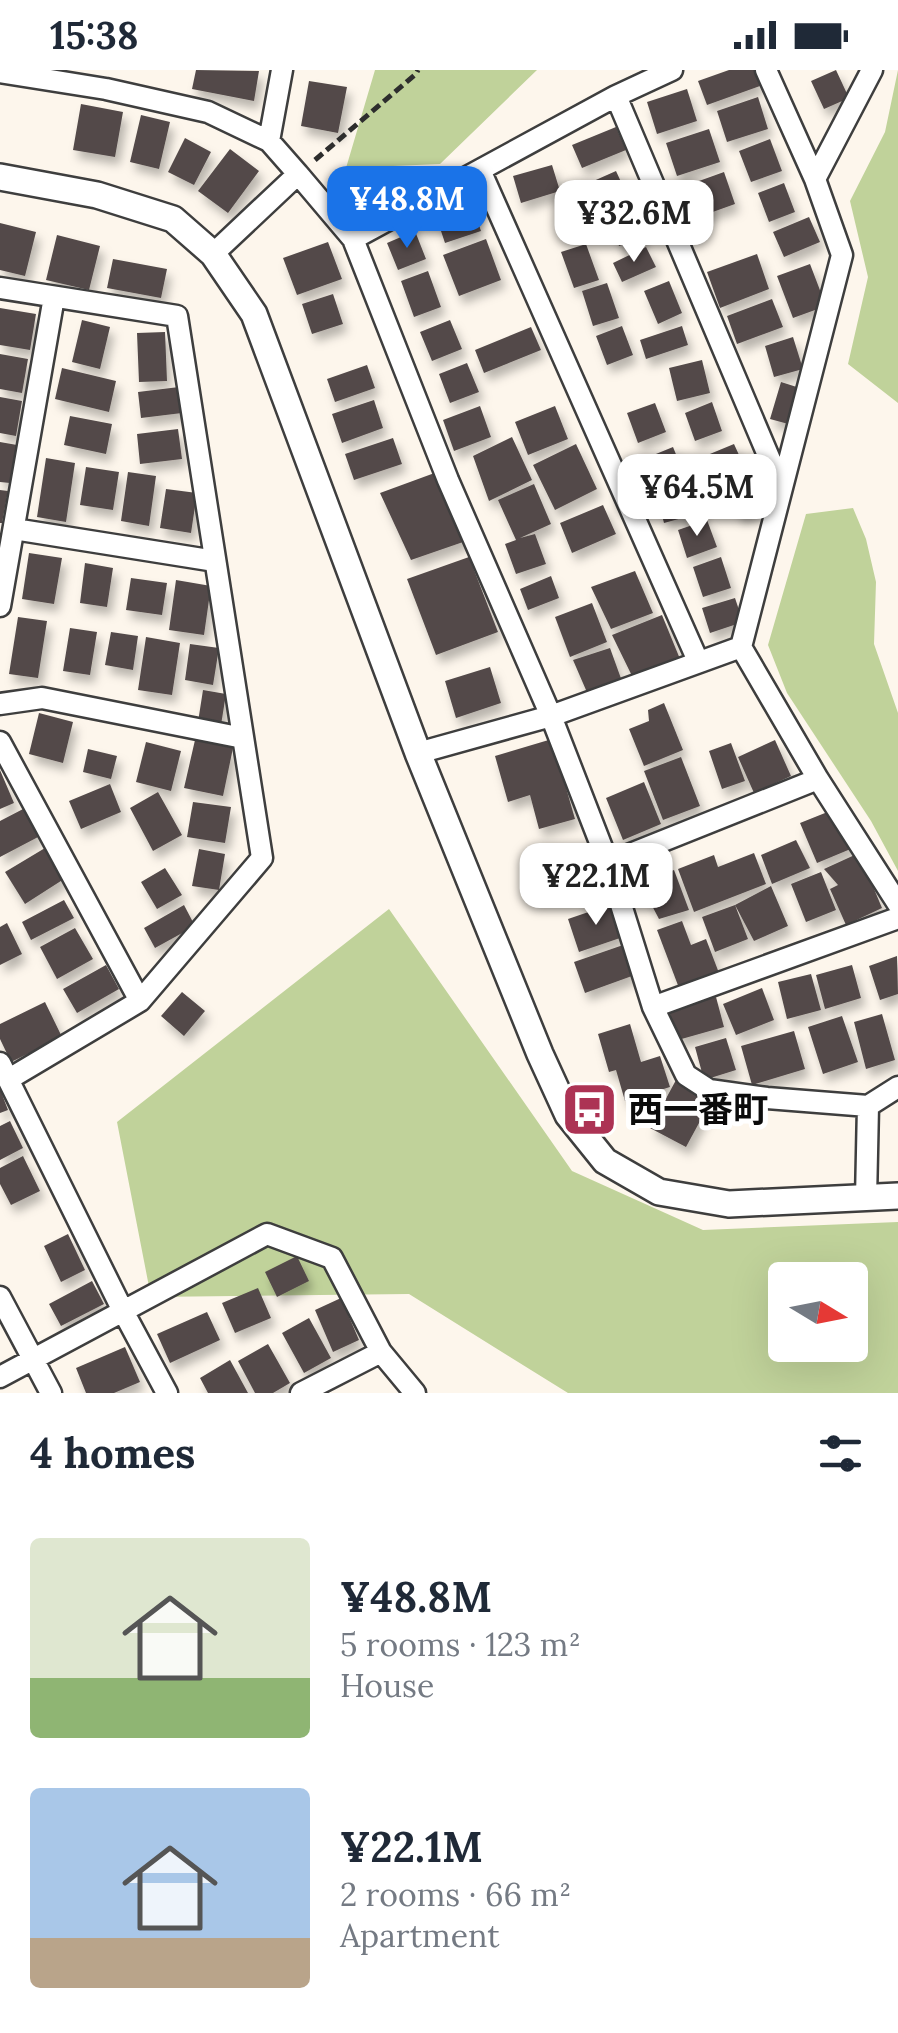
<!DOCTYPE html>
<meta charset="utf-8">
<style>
:root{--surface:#fff;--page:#f6f6f7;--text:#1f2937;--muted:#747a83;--accent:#1a73e8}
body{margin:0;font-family:Lora,"Noto Sans JP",serif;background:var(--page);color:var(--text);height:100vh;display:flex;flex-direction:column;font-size:38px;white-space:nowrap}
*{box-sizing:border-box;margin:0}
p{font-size:32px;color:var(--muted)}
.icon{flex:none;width:55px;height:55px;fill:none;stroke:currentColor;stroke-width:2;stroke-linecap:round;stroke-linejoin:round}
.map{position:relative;height:1323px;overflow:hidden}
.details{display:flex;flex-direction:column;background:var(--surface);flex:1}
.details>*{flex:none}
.needle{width:65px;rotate:100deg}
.controls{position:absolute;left:768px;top:1192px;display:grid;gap:20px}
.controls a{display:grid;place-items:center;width:100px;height:100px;border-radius:10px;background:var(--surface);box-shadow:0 10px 40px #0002;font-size:50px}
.price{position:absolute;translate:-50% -85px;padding:0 22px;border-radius:20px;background:#fff;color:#222;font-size:32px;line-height:65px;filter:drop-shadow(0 2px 5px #0008)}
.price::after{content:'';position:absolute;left:50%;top:60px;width:30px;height:22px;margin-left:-15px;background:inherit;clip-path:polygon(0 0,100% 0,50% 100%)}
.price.selected{background:var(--accent);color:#fff}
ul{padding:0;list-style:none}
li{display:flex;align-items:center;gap:30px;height:250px;padding:0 30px}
li span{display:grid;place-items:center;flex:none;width:280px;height:200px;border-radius:10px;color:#555}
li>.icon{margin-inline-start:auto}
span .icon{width:120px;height:120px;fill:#fffc;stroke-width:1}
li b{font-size:42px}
h2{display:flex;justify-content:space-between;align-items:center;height:120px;padding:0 30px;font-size:42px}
.status{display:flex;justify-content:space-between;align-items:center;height:70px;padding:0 50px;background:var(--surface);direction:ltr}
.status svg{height:28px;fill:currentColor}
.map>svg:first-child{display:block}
.forest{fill:#c0d29a;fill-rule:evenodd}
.building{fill:#534a49;filter:url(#shadow)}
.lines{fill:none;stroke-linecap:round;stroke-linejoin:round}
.minor-casing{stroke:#3e3e3e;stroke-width:25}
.tertiary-casing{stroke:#3e3e3e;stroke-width:30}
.path{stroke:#2d2d2d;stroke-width:5;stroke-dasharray:10 5;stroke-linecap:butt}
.minor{stroke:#fff;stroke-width:20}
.tertiary{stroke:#fff;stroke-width:25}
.labels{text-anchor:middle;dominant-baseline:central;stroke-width:10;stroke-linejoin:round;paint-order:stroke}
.poi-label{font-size:35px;font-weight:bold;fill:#0b0b0b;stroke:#fff;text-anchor:start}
</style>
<div class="status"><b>15:38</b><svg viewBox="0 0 49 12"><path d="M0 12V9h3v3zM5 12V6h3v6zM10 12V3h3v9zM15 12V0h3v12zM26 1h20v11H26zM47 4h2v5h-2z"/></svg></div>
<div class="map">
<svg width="898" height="1323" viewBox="0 0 898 1323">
<defs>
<filter id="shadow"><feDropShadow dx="4.5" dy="8" stdDeviation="5" flood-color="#0004"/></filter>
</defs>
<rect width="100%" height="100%" fill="#fdf6ec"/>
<path class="forest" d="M375,0H537L440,94L346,98Z
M898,0V333L848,294L868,207L850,131L885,62Z
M853,438L866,469L876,512L874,574L898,643V801L871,751L787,623L768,575L806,444Z
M389,839L572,1101L703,1160L898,1152V1323H568L409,1224L151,1227L117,1052ZM785,1210H850V1275H785Z"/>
<path class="building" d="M196,0L259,1L254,31L192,19Z
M729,0H754L760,16L707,35L698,11Z
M836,0L849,28L824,39L811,11Z
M309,11L347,17L338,63L301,56Z
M687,19L697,51L657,64L647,32Z
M758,27L768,59L727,72L717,41Z
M81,34L123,42L115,87L73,80Z
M141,45L170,52L159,99L130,92Z
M616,57L626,80L582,98L572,75Z
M709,59L720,92L677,106L666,73Z
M185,68L211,82L194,115L168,102Z
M770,69L782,101L751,112L739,81Z
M230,79L259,101L228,143L198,121Z
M552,95L560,121L521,133L513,106Z
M616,101L627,125L601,137L589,113Z
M724,102L735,134L696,148L685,116Z
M784,113L795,142L769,152L758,123Z
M473,137L481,161L445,173L437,149Z
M635,138L645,167L619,176L609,148Z
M809,147L820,172L784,187L773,162Z
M0,153L36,162L25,206L0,200Z
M415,161L426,189L398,200L387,173Z
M57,165L100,176L89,220L46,210Z
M486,169L501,210L459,226L443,185Z
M328,172L342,209L297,225L283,188Z
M586,174L599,210L574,218L561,182Z
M646,177L656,197L622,212L613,193Z
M757,184L769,219L720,238L707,202Z
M113,189L167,199L161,228L107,218Z
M810,194L826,236L793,248L777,206Z
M428,201L441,237L414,247L401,211Z
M669,211L682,243L658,254L644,221Z
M607,213L619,248L593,256L582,221Z
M333,224L343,254L312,264L302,234Z
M772,229L783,257L737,274L727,246Z
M0,238L36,244L30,280L0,275Z
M82,250L110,257L100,299L72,292Z
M450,250L462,279L432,291L420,262Z
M622,256L633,285L607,295L596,266Z
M682,256L688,275L646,289L640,270Z
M531,257L541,280L484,303L475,280Z
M165,262L167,311L139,312L137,263Z
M793,267L803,299L774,307L765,276Z
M0,284L28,289L22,323L0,319Z
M702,290L710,323L677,331L669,298Z
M467,293L479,322L450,333L439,304Z
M367,295L375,318L335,332L327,309Z
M62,298L116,311L109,342L55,329Z
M781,312L803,319L792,355L770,349Z
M179,317L182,343L141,348L138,322Z
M0,327L22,331L16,366L0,363Z
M374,330L383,358L342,373L332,344Z
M712,332L722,361L695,371L685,343Z
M655,333L666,362L638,373L627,343Z
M480,336L491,367L454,381L443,350Z
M555,336L568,369L528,385L515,352Z
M70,346L112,354L106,384L64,375Z
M178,359L182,389L140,394L137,364Z
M512,367L532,410L489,431L473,386Z
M393,368L402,394L354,410L345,384Z
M0,372L17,375L10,413L0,412Z
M576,374L597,419L555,440L533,395Z
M734,374L744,396L715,408L705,386Z
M673,377L682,399L639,417L629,395Z
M46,388L75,393L66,452L37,447Z
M86,397L119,402L113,440L80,435Z
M440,401L466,471L411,490L380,423Z
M128,402L156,406L149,456L121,451Z
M760,406L770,435L739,447L728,418Z
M534,414L551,454L520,468L535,464L546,494L516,504L505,474L516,470L498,430Z
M690,414L697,444L664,453L656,422Z
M166,419L197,423L191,463L160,458Z
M0,420L8,421L2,453H0Z
M603,435L616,464L572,483L560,453Z
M707,450L717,477L687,488L678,460Z
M29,483L62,488L54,534L22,529Z
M469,487L498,562L436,585L407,509Z
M721,487L731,518L703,527L693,497Z
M85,493L113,498L107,537L80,533Z
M635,501L653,543L611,559L591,517Z
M551,506L559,528L528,540L520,519Z
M131,508L167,513L162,545L126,540Z
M176,510L211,516L204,565L169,560Z
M735,528L743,552L710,563L702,538Z
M592,533L607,572L570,587L555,547Z
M662,545L680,589L633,608L612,565Z
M18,547L47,551L38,608L9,604Z
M70,558L97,562L90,605L63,601Z
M111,562L138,566L133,600L105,595Z
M146,567L180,573L172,625L138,620Z
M190,574L219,578L213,615L185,610Z
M610,578L623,614L589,627L573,590Z
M490,597L501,633L456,648L445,611Z
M203,620L226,624L221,655L198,652Z
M664,633L683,680L644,696L629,659L649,651L648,640Z
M39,643L73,652L63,693L29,684Z
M552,669L575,749L539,759L530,725L508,732L495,686Z
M195,670L233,678L223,726L184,718Z
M775,670L791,706L754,723L738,687Z
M146,672L181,681L171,721L136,712Z
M731,673L745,711L722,719L709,681Z
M88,679L117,686L111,709L83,702Z
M681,687L700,736L663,750L644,701Z
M0,700L14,733L0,739Z
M644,712L661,754L623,770L606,728Z
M110,714L121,742L81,759L69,731Z
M158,722L182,765L153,781L130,738Z
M193,732L231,737L225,773L187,767Z
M25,738L40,766L0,787V751Z
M830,741L835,755L842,752L853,778L817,793L800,753Z
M796,770L810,798L772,814L761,785Z
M45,778L64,809L25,834L5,802Z
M199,779L225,784L219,820L192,816Z
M754,783L766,814L694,842L678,799L714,785L718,797Z
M859,783L882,838L846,855L830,819L838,815L824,799Z
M165,798L182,825L157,839L141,812Z
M674,800L689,840L659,849L640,813Z
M821,802L836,840L806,852L791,814Z
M771,816L788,856L754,871L735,835L748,869L715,882L702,847L735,835Z
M64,830L74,848L31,870L22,852Z
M612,834L623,867L579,882L568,849Z
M184,835L195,856L155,878L144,858Z
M682,851L691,875L706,869L719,903L679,918L657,860Z
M7,853L22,884L0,895V857Z
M75,858L93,889L57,909L40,877Z
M626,874L632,906L585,923L574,892Z
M897,886L898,924L880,930L869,896Z
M106,895L119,919L77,943L63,919Z
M852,895L861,928L825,939L816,905Z
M811,904L821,940L787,949L778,912Z
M762,918L774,950L736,965L723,934Z
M182,922L205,941L184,966L161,946Z
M716,927L724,957L678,970L669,941Z
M45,932L62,967L11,992L0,969V954Z
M882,944L895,990L866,999L854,952Z
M842,946L858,992L823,1004L808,957Z
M630,954L641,992L660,986L670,1017L625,1031L616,1000L609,1002L598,964Z
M794,961L805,999L752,1015L741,976Z
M726,968L736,1000L704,1010L695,977Z
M676,1010L712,1029L686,1077L650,1058Z
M0,1019L8,1040L0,1043Z
M10,1051L23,1078L0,1090V1056Z
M23,1086L40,1121L11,1135L0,1114V1098Z
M68,1164L85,1200L61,1212L44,1176Z
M297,1186L309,1211L277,1227L265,1202Z
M92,1211L104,1234L61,1256L49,1234Z
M258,1218L271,1248L235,1263L222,1233Z
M341,1228L359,1270L333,1282L315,1240Z
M207,1242L220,1270L170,1293L157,1264Z
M309,1248L331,1288L304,1303L282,1263Z
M268,1274L290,1313L273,1323H255L238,1291Z
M125,1277L140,1312L114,1323H86L76,1298Z
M230,1290L248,1323H208L200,1308Z"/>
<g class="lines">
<defs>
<path id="minor" d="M766,0L815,109L842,185L741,577L818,709L898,834
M0,2L106,19L208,42L269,71L298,104L213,184
M616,26L782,418
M269,71L282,0
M480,100L698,591
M298,104L353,169L448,410L551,646L608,793L653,937L686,1005L709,1020L767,1028L868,1036L898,1017
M815,109L872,0
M353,169L616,26L672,0
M0,218L177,246L262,788L140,931L9,1009
M14,459L215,491
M0,536L54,227
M0,634L42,628L243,668
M0,672L140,931
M418,683L551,646L741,577
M608,793L818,709
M653,937L898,848
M0,993L123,1241L167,1323
M866,1129L868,1036
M0,1227L51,1323
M0,1307L267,1164L332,1188L381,1282L415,1323
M301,1323L381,1282"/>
<path id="tertiary" d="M0,107L97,125L173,149L213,184L254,244L418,683L540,984L568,1045L605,1091L659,1122L729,1134L898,1126"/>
</defs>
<use href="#minor" class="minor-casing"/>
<use href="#tertiary" class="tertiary-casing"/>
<path class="path" d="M315,90L416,4L418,0"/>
<use href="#minor" class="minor"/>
<use href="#tertiary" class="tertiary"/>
</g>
<defs>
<symbol id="bus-square" viewBox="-11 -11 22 22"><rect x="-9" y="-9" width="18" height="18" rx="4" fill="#ac3354" stroke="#fff"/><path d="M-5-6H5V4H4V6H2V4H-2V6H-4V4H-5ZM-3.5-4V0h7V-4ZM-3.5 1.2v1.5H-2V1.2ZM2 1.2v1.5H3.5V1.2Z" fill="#fff"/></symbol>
</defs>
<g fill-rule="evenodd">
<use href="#bus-square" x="558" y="1008" width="63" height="63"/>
</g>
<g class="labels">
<g class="poi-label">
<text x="628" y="1039">西一番町</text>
</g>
</g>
</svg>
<div class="controls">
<a><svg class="needle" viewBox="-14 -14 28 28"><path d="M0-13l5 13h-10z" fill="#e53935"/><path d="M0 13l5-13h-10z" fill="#747a83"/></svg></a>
</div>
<b class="price selected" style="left:407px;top:181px">¥48.8M</b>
<b class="price" style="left:634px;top:195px">¥32.6M</b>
<b class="price" style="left:697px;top:469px">¥64.5M</b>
<b class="price" style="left:596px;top:858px">¥22.1M</b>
</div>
<section class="details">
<h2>4 homes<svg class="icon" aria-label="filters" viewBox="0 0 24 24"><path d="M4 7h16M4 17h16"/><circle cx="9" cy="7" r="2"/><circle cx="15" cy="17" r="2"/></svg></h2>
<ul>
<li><span style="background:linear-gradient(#dfe7d0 70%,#8fb573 0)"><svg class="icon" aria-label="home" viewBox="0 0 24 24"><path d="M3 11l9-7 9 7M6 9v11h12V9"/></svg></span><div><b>¥48.8M</b><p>5 rooms · 123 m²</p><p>House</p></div></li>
<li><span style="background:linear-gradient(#a9c7e8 75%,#b9a48a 0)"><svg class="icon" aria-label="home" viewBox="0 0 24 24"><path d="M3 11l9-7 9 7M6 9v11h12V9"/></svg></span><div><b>¥22.1M</b><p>2 rooms · 66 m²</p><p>Apartment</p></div></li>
</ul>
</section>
